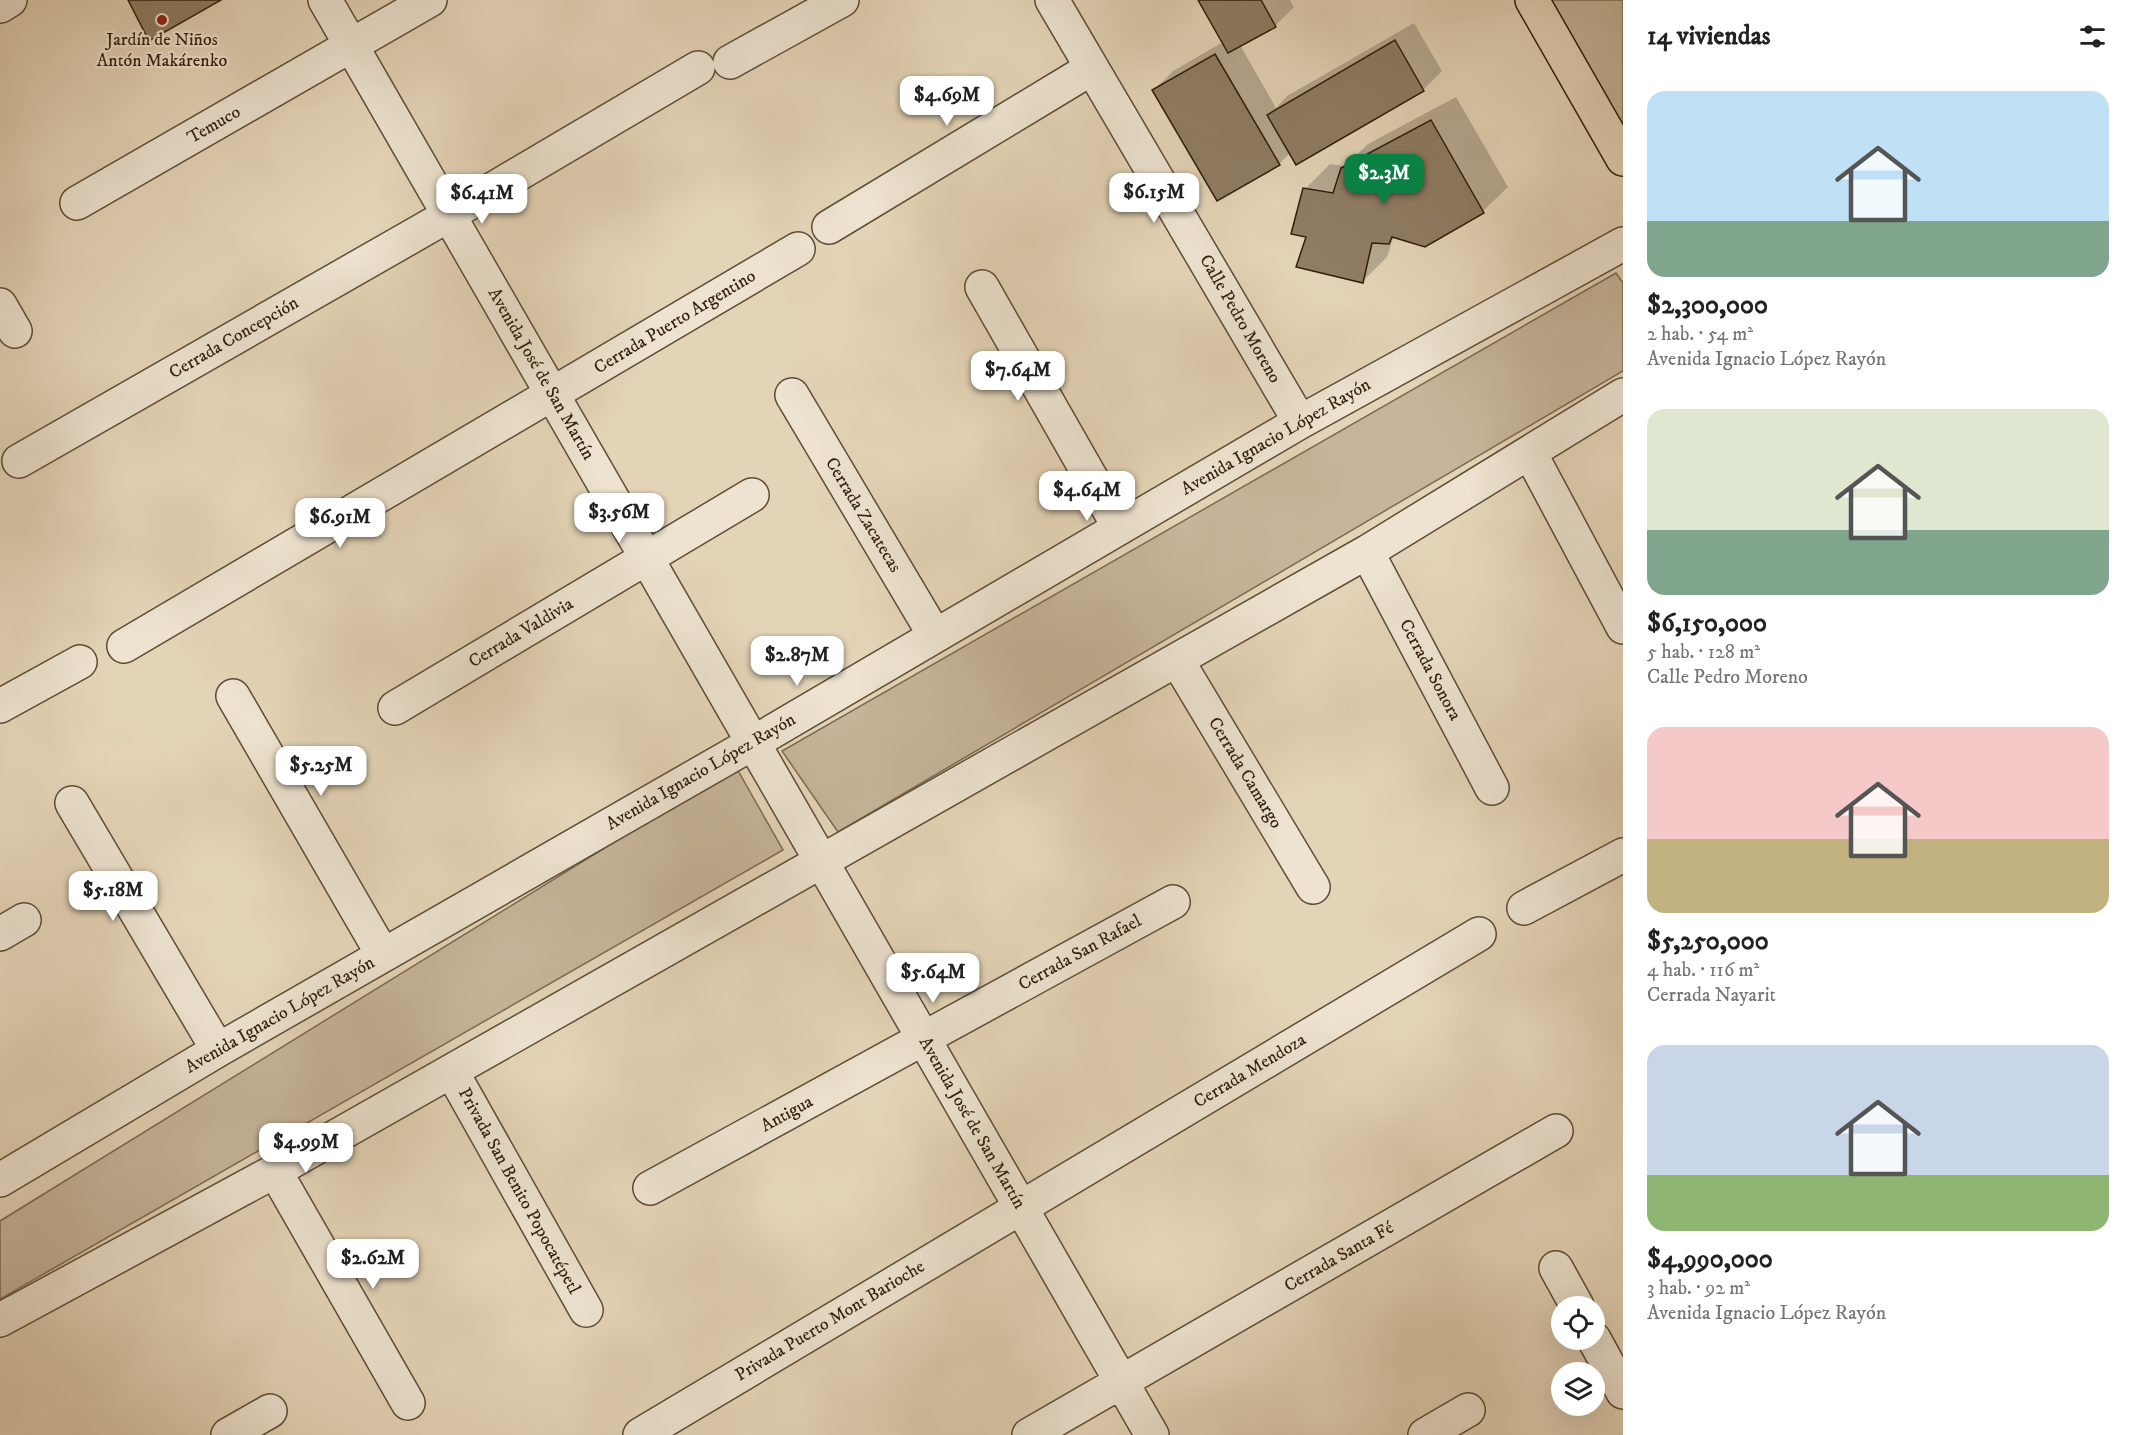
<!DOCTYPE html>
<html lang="es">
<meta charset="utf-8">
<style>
:root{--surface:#fff;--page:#f2f2f2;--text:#222;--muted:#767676;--accent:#0b8043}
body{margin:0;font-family:"IM FELL DW Pica",serif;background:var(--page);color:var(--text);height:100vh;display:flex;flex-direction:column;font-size:22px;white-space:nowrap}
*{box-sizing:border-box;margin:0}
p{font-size:20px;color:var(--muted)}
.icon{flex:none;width:33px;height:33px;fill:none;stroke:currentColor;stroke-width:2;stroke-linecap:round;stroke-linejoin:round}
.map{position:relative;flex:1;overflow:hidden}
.panel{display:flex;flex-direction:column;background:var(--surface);width:510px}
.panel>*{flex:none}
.buttons{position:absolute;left:1551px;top:1296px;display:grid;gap:12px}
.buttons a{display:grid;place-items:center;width:54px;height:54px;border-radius:50%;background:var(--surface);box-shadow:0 6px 24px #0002;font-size:30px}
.price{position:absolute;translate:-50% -51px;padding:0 14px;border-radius:12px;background:#fff;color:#222;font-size:20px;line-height:39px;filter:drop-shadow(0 2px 3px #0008)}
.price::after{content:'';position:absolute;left:50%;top:36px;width:18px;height:14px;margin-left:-9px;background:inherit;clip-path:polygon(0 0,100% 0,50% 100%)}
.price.active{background:var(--accent);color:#fff}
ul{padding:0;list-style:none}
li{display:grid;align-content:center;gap:12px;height:318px;padding:0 24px}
li span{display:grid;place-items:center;height:186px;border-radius:18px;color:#555}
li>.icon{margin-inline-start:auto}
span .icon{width:108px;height:108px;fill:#fffc;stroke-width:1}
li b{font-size:26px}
h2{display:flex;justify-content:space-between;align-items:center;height:72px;padding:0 24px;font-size:26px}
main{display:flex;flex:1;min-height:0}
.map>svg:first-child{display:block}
.green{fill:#c6b59a;stroke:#7c6a52;stroke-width:1.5}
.shadow{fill:#0003}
.building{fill:#8f7d64;stroke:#321e0b;stroke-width:1.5}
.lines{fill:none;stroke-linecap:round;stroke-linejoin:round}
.minor-casing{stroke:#5e4c36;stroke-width:36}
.major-casing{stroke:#321e0b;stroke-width:36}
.minor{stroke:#ede3d0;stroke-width:33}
.major{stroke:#e4d4b7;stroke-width:33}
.poi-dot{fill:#8f2418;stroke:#ede3d0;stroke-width:2}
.labels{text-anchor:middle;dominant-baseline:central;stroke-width:4.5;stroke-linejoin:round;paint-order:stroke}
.poi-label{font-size:18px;fill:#321e0b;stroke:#ede3d0}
.street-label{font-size:18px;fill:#321e0b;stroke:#ede3d0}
</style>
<main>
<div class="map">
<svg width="1623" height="1435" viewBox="0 0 1623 1435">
<rect width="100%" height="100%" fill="#e4d4b7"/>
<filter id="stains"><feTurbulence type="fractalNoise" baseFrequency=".00333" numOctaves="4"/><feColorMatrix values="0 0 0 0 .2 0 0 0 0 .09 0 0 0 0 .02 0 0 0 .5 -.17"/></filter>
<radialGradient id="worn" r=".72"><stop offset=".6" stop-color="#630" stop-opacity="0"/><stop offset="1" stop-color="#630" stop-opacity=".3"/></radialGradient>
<path class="green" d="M1551,0H1623V125Z
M1616,273L1623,283V371L838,832L782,751Z
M736,767L783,850L0,1299V1221Z"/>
<path class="shadow" d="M1199,0H1290L1294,7L1275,26L1240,45L1276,108L1287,96L1414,23L1442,71L1423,90L1290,153L1279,164L1154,90L1173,71L1223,42Z
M1456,97L1508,187L1483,211L1425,245L1394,236L1387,257L1362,282L1308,236L1305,189L1330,164L1345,166L1368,144Z"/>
<path class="building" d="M128,0H221L149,41Z
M1198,0H1261L1276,27L1228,53Z
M1395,40L1424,91L1296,165L1267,115Z
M1215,54L1280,165L1217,201L1152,90Z
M1431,120L1484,213L1425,247L1392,237L1389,244L1372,243L1363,283L1296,267L1306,237L1291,234L1303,188L1333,193L1341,168Z"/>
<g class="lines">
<defs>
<path id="minor" d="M325,0L1152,1435
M1052,0L1300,422
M0,6L10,0
M730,62L842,0
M77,203L430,0
M829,227L1092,68
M982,287L1119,527
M0,305L15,331
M792,395L934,634
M1530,453L1623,627
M19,461L449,215L698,68
M1367,552L1492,788
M124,646L798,249
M1177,660L1313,887
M233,696L383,955
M0,706L80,662
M395,708L752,495
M72,803L218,1050
M1524,908L1623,855
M0,934L24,920
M452,1072L586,1310
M275,1171L408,1403
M0,1180L218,1050L753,743L1300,422L1623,244
M650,1188L1173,902
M1556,1268L1577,1306
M0,1320L275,1171L1367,552L1623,395
M1594,1339L1623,1392
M228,1435L270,1411
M640,1435L1479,934
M1029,1435L1556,1131
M1425,1435L1468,1410"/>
<path id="major" d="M1532,0L1623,159"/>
</defs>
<use href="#minor" class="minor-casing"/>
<use href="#major" class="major-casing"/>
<use href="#minor" class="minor"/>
<use href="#major" class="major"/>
</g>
<circle class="poi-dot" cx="162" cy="20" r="6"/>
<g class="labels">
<g class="poi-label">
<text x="162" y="40">Jardín de Niños<tspan x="162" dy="21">Antón Makárenko</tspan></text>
</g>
<g class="street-label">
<text transform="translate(214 125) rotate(-30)">Temuco</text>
<text transform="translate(1240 319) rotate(60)">Calle Pedro Moreno</text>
<text transform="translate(675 322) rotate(-31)">Cerrada Puerto Argentino</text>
<text transform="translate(234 338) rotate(-30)">Cerrada Concepción</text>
<text transform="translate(541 374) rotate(60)">Avenida José de San Martín</text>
<text transform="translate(1276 437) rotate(-30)">Avenida Ignacio López Rayón</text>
<text transform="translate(863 515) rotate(59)">Cerrada Zacatecas</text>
<text transform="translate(521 633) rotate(-31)">Cerrada Valdivia</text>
<text transform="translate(1430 670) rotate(62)">Cerrada Sonora</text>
<text transform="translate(701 772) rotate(-30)">Avenida Ignacio López Rayón</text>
<text transform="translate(1245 773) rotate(59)">Cerrada Camargo</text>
<text transform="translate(1080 953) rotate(-29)">Cerrada San Rafael</text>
<text transform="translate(280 1015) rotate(-30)">Avenida Ignacio López Rayón</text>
<text transform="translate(1250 1071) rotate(-31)">Cerrada Mendoza</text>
<text transform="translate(787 1114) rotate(-29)">Antigua</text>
<text transform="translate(972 1123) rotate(60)">Avenida José de San Martín</text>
<text transform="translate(519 1191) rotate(61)">Privada San Benito Popocatépetl</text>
<text transform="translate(1339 1257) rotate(-30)">Cerrada Santa Fé</text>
<text transform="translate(830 1321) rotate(-31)">Privada Puerto Mont Barioche</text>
</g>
</g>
<rect width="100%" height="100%" filter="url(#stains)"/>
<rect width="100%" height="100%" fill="url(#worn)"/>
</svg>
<div class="buttons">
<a><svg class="icon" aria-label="locate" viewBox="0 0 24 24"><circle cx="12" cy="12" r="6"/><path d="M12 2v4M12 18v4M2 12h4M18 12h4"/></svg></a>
<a><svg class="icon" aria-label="layers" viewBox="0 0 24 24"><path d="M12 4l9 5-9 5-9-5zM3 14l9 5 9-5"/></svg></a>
</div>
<b class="price" style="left:947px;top:127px">$4.69M</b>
<b class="price active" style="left:1384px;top:205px">$2.3M</b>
<b class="price" style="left:1154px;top:224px">$6.15M</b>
<b class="price" style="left:482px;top:225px">$6.41M</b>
<b class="price" style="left:1018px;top:402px">$7.64M</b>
<b class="price" style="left:1087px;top:522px">$4.64M</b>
<b class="price" style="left:619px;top:544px">$3.56M</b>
<b class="price" style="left:340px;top:549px">$6.91M</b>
<b class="price" style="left:797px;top:687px">$2.87M</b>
<b class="price" style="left:321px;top:797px">$5.25M</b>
<b class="price" style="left:113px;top:922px">$5.18M</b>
<b class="price" style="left:933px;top:1004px">$5.64M</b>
<b class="price" style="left:306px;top:1174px">$4.99M</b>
<b class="price" style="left:373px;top:1290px">$2.62M</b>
</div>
<section class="panel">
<h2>14 viviendas<svg class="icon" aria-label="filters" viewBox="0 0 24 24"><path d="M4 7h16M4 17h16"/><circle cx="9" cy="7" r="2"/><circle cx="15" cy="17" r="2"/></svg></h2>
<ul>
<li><span style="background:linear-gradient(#bfe0f5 70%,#7fa58c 0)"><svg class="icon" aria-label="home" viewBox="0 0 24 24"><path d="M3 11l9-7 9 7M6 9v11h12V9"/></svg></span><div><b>$2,300,000</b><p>2 hab. · 54 m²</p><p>Avenida Ignacio López Rayón</p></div></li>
<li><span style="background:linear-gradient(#dfe7d0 65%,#7fa58c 0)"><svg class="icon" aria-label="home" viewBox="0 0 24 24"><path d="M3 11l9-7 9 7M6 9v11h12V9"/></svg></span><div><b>$6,150,000</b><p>5 hab. · 128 m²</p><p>Calle Pedro Moreno</p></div></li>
<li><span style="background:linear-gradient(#f6c9c9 60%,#c2b280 0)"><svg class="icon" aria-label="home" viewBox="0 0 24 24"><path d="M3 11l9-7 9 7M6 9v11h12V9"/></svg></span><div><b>$5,250,000</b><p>4 hab. · 116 m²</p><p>Cerrada Nayarit</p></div></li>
<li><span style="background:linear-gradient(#c9d6e8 70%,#8fb573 0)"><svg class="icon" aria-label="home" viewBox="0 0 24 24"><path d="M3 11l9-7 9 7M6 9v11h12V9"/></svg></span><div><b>$4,990,000</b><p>3 hab. · 92 m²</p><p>Avenida Ignacio López Rayón</p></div></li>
</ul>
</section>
</main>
